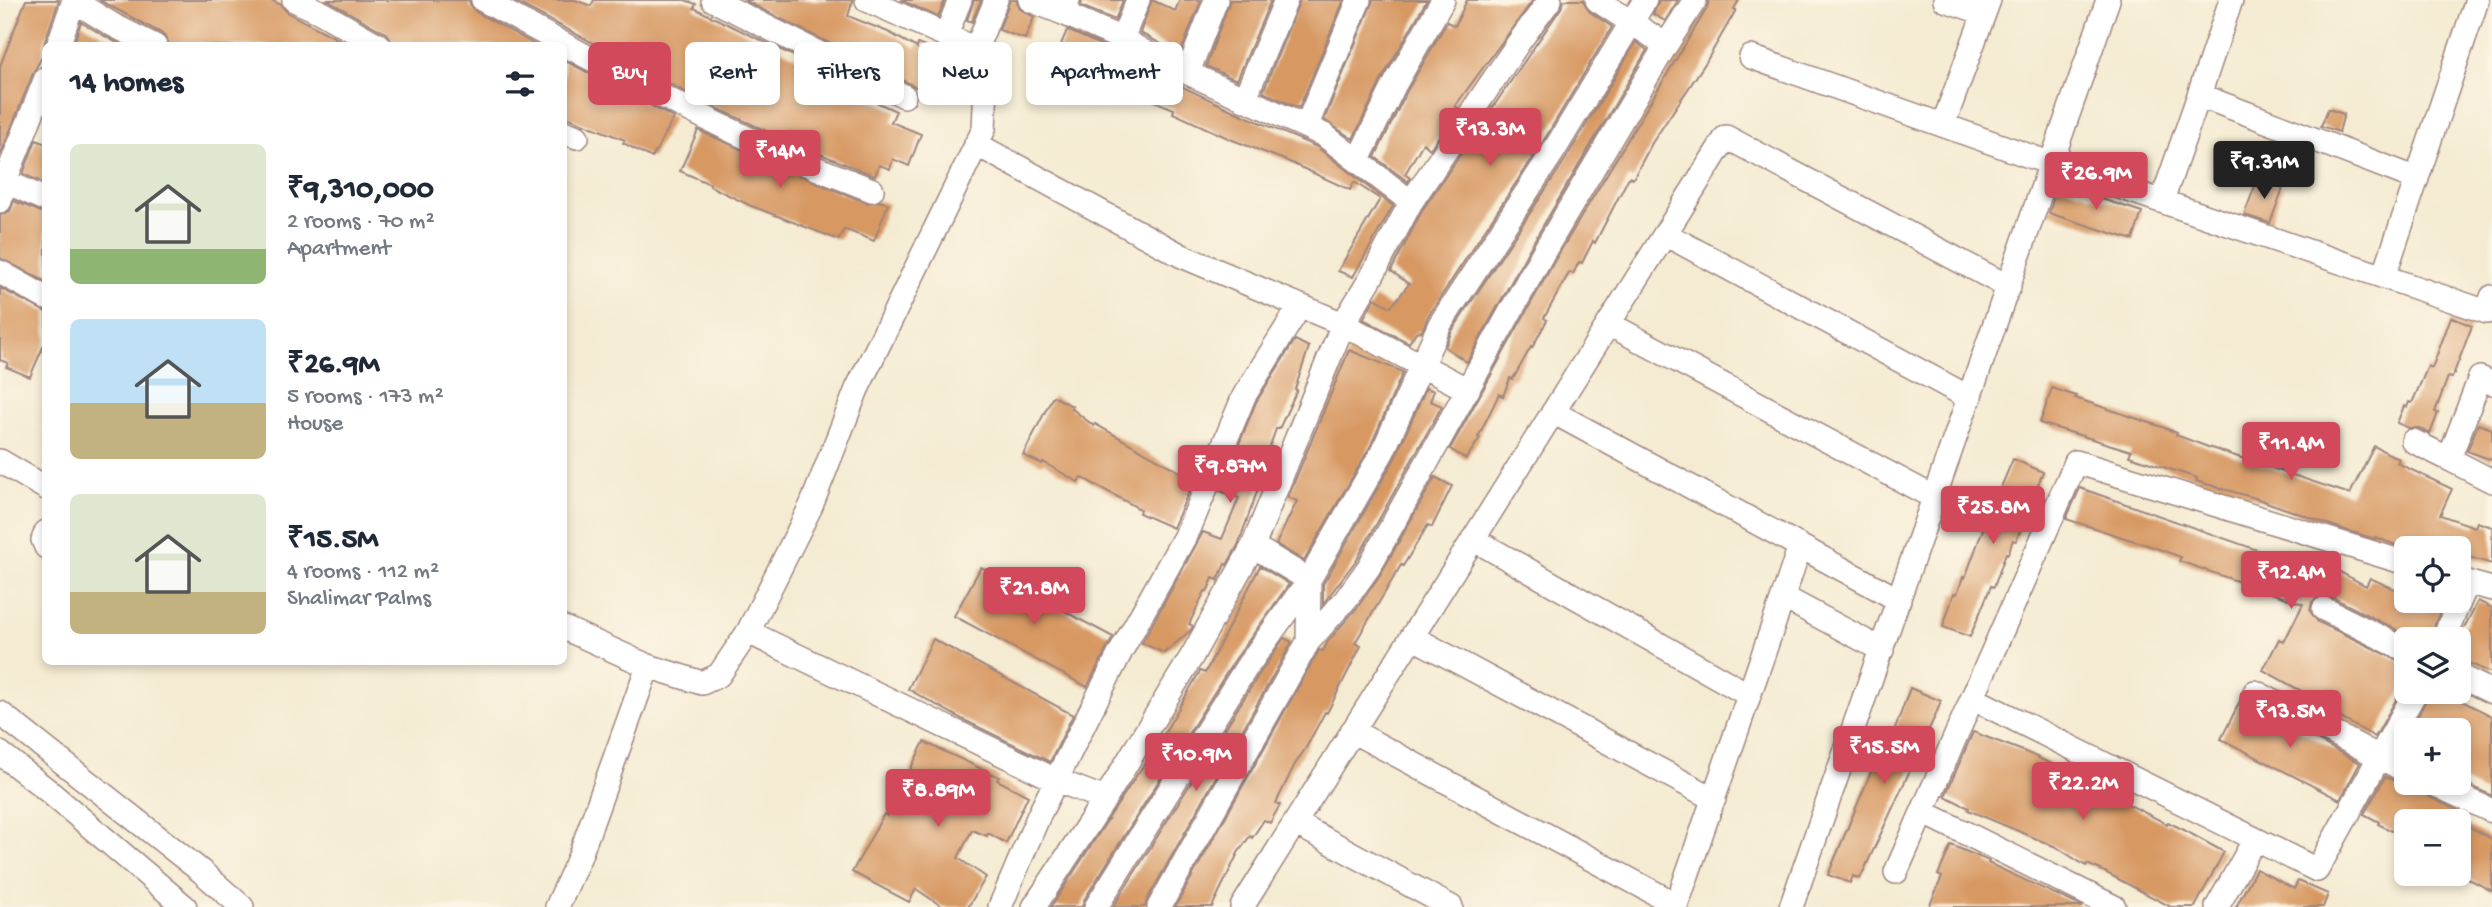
<!DOCTYPE html>
<meta charset="utf-8">
<style>
:root{--surface:#fff;--page:#f2f2f3;--text:#1f2937;--muted:#747a83;--accent:#d1495b}
body{margin:0;font-family:"Gochi Hand",sans-serif;background:var(--page);color:var(--text);height:100vh;display:flex;flex-direction:column;font-size:26px;white-space:nowrap}
*{box-sizing:border-box;margin:0}
p{font-size:23px;color:var(--muted)}
.icon{flex:none;width:38px;height:38px;fill:none;stroke:currentColor;stroke-width:2;stroke-linecap:round;stroke-linejoin:round}
.map{position:relative;flex:1;overflow:hidden}
.details{position:absolute;left:42px;top:42px;width:525px;height:623px;display:flex;flex-direction:column;background:var(--surface);border-radius:10px;box-shadow:0 4px 10px #0003}
.details>*{flex:none}
.banner{position:absolute;left:588px;top:42px;width:665px;height:63px;display:flex;gap:14px}
.buttons{position:absolute;left:2394px;top:536px;display:grid;gap:14px}
.buttons a{display:grid;place-items:center;width:77px;height:77px;border-radius:10px;background:var(--surface);box-shadow:0 4px 10px #0003;font-size:35px}
.price{position:absolute;translate:-50% -60px;padding:0 16px;border-radius:7px;background:var(--accent);color:#fff;font-size:23px;line-height:46px;filter:drop-shadow(0 2px 4px #0008)}
.price::after{content:'';position:absolute;left:50%;top:42px;width:21px;height:16px;margin-left:-10px;background:inherit;clip-path:polygon(0 0,100% 0,50% 100%)}
.price.active{background:#222;color:#fff}
ul{padding:0;list-style:none}
li{display:flex;align-items:center;gap:21px;height:175px;padding:0 28px}
li span{display:grid;place-items:center;flex:none;width:196px;height:140px;border-radius:10px;color:#555}
li>.icon{margin-inline-start:auto}
span .icon{width:84px;height:84px;fill:#fffc;stroke-width:1}
li b{font-size:30px}
h2{display:flex;justify-content:space-between;align-items:center;height:84px;padding:0 28px;font-size:30px}
.pill{padding:0 24px;border-radius:10px;background:var(--surface);box-shadow:0 4px 10px #0003;font-size:24px;line-height:63px}
.pill.active{background:var(--accent);color:#fff}
.map>svg:first-child{display:block}
.building{fill:#d79862}
.lines{fill:none;stroke-linecap:round;stroke-linejoin:round}
.minor-casing{stroke:#9f857e;stroke-width:26}
.minor{stroke:#fff;stroke-width:23}
</style>
<div class="map">
<svg width="2492" height="907" viewBox="0 0 2492 907">
<rect width="100%" height="100%" fill="#fcf5e5"/>
<filter id="ink" filterUnits="userSpaceOnUse"><feTurbulence type="fractalNoise" baseFrequency=".0143" numOctaves="2"/><feDisplacementMap in="SourceGraphic" scale="14" xChannelSelector="R" yChannelSelector="G"/><feConvolveMatrix kernelMatrix="1 2 1 2 8 2 1 2 1" color-interpolation-filters="sRGB"/></filter>
<filter id="wash" filterUnits="userSpaceOnUse"><feTurbulence type="fractalNoise" baseFrequency=".00686" numOctaves="4" result="noise"/><feDisplacementMap in="SourceGraphic" scale="28" xChannelSelector="R" yChannelSelector="G"/><feGaussianBlur stdDeviation="1.57" result="paint"/><feColorMatrix in="noise" values="0 0 0 0 0 0 0 0 0 0 0 0 0 0 0 0 0 1.4 0 .05"/><feComposite in="paint" operator="in"/></filter>
<g filter="url(#wash)">
<rect width="100%" height="100%" fill="#f4ebd2"/>
<g id="blocks">
<path class="building" d="M26,0H59L45,41L42,57L33,73L0,156V66Z
M99,0H271L281,5L288,13L351,46H169L167,39L161,33Z
M327,0H469L471,7L476,12L537,46H394L387,34Z
M512,0H575L591,6L594,0H685L696,4L694,8L804,61L801,68L896,111L891,122L921,134L909,166L893,159L890,169L879,165L875,176L788,141L708,104L726,63L708,54L687,93Z
M744,0H853L848,16L888,32L917,48L918,44L950,57L935,95L914,86Z
M901,0H945L938,17Z
M974,0H981L972,22L967,20Z
M1010,0H1016L1020,9L1034,17L1025,39L999,30Z
M1082,0H1123L1115,20L1081,6Z
M1152,0L1175,11L1180,0H1201L1180,54L1140,33Z
M1230,0H1271L1237,80L1206,66Z
M1300,0H1344L1299,108L1263,92Z
M1373,0H1427L1383,77L1353,139L1324,120Z
M1467,0H1533L1455,106L1458,108L1430,149L1423,143L1405,174L1410,178L1408,182L1375,157L1407,91L1447,22L1455,26Z
M1564,0H1583L1589,11L1612,27L1541,145L1428,316L1422,331L1416,332L1409,343L1363,319L1375,298L1391,307L1409,284L1391,271L1423,209L1561,8Z
M1659,0H1678L1665,21L1653,14Z
M1709,0H1739L1734,9L1736,10L1706,62L1652,143L1633,179L1629,177L1595,243L1593,241L1582,263L1579,262L1573,274L1570,272L1565,280L1544,318L1547,320L1532,348L1531,347L1527,354L1513,379L1510,378L1503,396L1499,394L1478,437L1480,438L1466,459L1450,449L1555,260L1707,8Z
M81,22L106,37L123,46H73Z
M1067,30L1116,52L1149,71L1238,113L1317,147L1393,206L1353,277L1338,271L1380,199L1354,182L1350,190L1287,161L1230,139L1173,113L1174,109L1127,90L1128,87L1097,74L1072,66L1074,61L1057,54Z
M1636,42L1647,50L1531,246L1467,362L1445,347L1452,331L1565,160Z
M564,60L674,118L652,158L623,143L625,140L564,116Z
M2328,109L2344,114L2339,132L2321,126Z
M698,130L822,185L867,203L880,201L888,204L874,241L844,229L839,240L749,205L710,186V184L680,171Z
M36,140L46,144V184L23,174Z
M2258,178L2283,188L2270,223L2244,215Z
M2058,185L2142,212L2133,240L2049,213Z
M14,201L46,214V282L0,258V215L10,211Z
M0,288L46,312V340L30,377L6,367L8,363L0,360Z
M2451,317L2472,326L2452,378L2448,377L2435,412L2438,413L2430,434L2419,428H2409L2397,423L2404,406L2407,407L2409,402L2412,403L2428,366L2432,368Z
M1295,340L1309,347L1295,389L1297,390L1279,429H1276L1264,463V472L1238,545L1227,565L1225,564L1218,580L1213,578L1207,592L1205,591L1189,624L1193,626L1190,631L1164,653L1142,643L1203,532L1222,539L1239,498L1220,491L1256,402Z
M1349,350L1403,372L1371,445L1304,561L1276,544L1297,501L1288,497Z
M1426,388L1434,391L1430,401L1442,406L1357,559L1323,604V584L1395,458Z
M2052,388L2076,396L2075,398L2162,427L2177,433L2176,435L2208,447L2350,494L2374,446L2399,459L2397,463L2452,489L2440,515L2475,527L2477,522L2492,527V564L2459,554V548H2404L2375,537V539L2345,530L2255,498L2196,481L2197,478L2129,456L2131,451L2040,423Z
M1053,396L1072,406L1071,408L1094,426L1095,424L1194,480L1173,528L1139,513L1140,509L1081,477L1078,482L1043,462L1042,464L1023,455Z
M2478,424L2492,429V460L2467,451Z
M2013,459L2043,472L2016,541L2013,540L2008,554L2006,553L1994,587L1991,586L1970,637L1943,627L1954,593L1957,594L1963,577L1965,578L1983,529Z
M1435,477L1452,486L1432,527L1428,525L1403,566L1401,565L1355,643L1361,646L1327,713L1325,712L1307,746L1294,766L1276,803L1280,805L1270,823L1264,820L1252,838L1250,836L1238,853L1212,907H1175L1319,650L1323,651L1328,641L1357,608L1380,575Z
M2080,488L2323,573L2327,565L2366,586L2370,578L2406,594V600H2438L2443,603L2429,639H2414L2330,596L2322,595L2312,602L2310,611L2318,622L2406,664V682L2375,737L2312,702L2314,698L2263,670L2279,639L2284,642L2303,604L2179,561L2181,557L2153,547L2066,519Z
M1260,566L1289,584L1234,661L1084,900L1082,907H1051L1138,773L1153,753L1200,671L1205,673Z
M981,567L1113,637L1087,687L954,616Z
M2478,601L2492,608V673L2459,659L2458,639Z
M1284,638L1292,642L1147,900L1145,907H1113L1258,676Z
M933,639L1073,715L1050,762L964,720L908,689Z
M1910,688L1941,701L1936,714L1860,879L1853,876L1850,883L1828,875L1880,750L1883,752L1890,735L1892,737Z
M2430,691H2442L2492,716V796L2459,780V730H2411Z
M2242,697L2249,704L2360,763L2340,800L2221,739Z
M1973,732L2023,751L2067,771L2066,773L2167,824L2168,822L2184,830L2224,852L2195,907H2171L2103,871L2087,864L2086,866L2056,847L1968,810L1969,808L1945,796Z
M924,742L999,777L997,780L1028,796L1006,843L988,833L987,836L972,830L958,858L986,877L968,907H943L916,889L909,902L852,872L884,814L887,816Z
M2385,777L2406,785L2416,782L2418,789L2423,794L2457,810L2451,821H2405L2398,834L2378,824L2379,822L2364,814Z
M2459,821L2492,839V891L2459,874Z
M1951,845L1989,861L1988,863L2083,907H1929L1942,877L1938,875Z
M2256,869L2294,889L2298,881L2328,894L2323,907H2236Z"/>
</g>
</g>
<g filter="url(#ink)">
<use href="#blocks" fill-opacity="0" stroke="#9f857e" stroke-width="2"/>
<g class="lines">
<defs>
<path id="minor" d="M294,0L318,11L380,46
M483,0C581,54 680,108 782,154C812,167 842,178 872,190
M713,0L904,96
M1030,0L1063,13
M1068,0L1063,13L1122,39L1155,58L1324,135L1411,202
M1597,0L1666,45
M1945,0L1984,13
M74,1L113,25L155,46
M946,35L960,0
M1122,39L1138,0
M58,46L74,0
M976,49L996,0
M1751,57L2052,164L2487,312L2492,297
M1188,72L1216,0
M2199,95L2231,0
M1244,100L1286,0
M1943,125L1989,0
M1306,127L1359,0
M564,132L577,137
M976,144L1182,256L1343,324L1468,390
M1358,160L1395,84L1443,0
M5,181L46,200
M0,201L5,181L46,78
M2162,201L2199,95L2417,179
M1665,234L1970,398
M0,272L46,298
M2384,276L2477,0
M1609,324L1935,498
M2492,383L2480,378L2449,459L2492,481
M1553,412L1899,600
M2413,441L2449,459
M0,461L46,488
M46,532L43,540L46,547
M1473,539L1749,695
M1253,546L1309,580L1308,642
M1800,546L1783,597L1882,650
M2459,580L2492,589
M2324,609L2406,650
M564,628L648,666L702,683L719,675L748,632L811,506L857,389L984,129L987,63L976,49L867,0
M748,632L1056,780L1105,799
M1412,637L1714,799
M2443,639L2468,582
M2459,676L2492,692
M2255,692L2406,771
M1974,699L2317,870L2416,691
M0,713L202,872L242,907
M1352,731L1677,905
M0,753L46,789L185,907
M2430,782L2492,811
M1923,812L2114,907
M1295,823L1451,907
M1896,872L2076,462L2406,563
M557,907L579,858L648,666
M1000,907L1039,815L1087,718L1120,653L1189,529L1244,396L1300,306
M1034,907L1105,799L1192,656L1253,546L1343,324L1371,278L1411,202L1519,42L1550,0
M1096,907L1246,668L1309,580L1383,451L1440,324L1553,152L1645,0
M1159,907L1308,642L1346,599L1369,567L1543,253L1666,45L1695,0
M1242,907L1726,137L2009,287
M1676,907L1783,597
M1791,907L2108,0
M2217,907L2255,839"/>
</defs>
<use href="#minor" class="minor-casing"/>
<use href="#minor" class="minor"/>
</g>
</g>
</svg>
<div class="buttons">
<a><svg class="icon" aria-label="locate" viewBox="0 0 24 24"><circle cx="12" cy="12" r="6"/><path d="M12 2v4M12 18v4M2 12h4M18 12h4"/></svg></a>
<a><svg class="icon" aria-label="layers" viewBox="0 0 24 24"><path d="M12 4l9 5-9 5-9-5zM3 14l9 5 9-5"/></svg></a>
<a>+</a>
<a>−</a>
</div>
<b class="price" style="left:1490px;top:168px">₹13.3M</b>
<b class="price" style="left:780px;top:190px">₹14M</b>
<b class="price active" style="left:2264px;top:201px">₹9.31M</b>
<b class="price" style="left:2096px;top:212px">₹26.9M</b>
<b class="price" style="left:2291px;top:482px">₹11.4M</b>
<b class="price" style="left:1230px;top:505px">₹9.87M</b>
<b class="price" style="left:1993px;top:546px">₹25.8M</b>
<b class="price" style="left:2291px;top:611px">₹12.4M</b>
<b class="price" style="left:1034px;top:627px">₹21.8M</b>
<b class="price" style="left:2290px;top:750px">₹13.5M</b>
<b class="price" style="left:1884px;top:786px">₹15.5M</b>
<b class="price" style="left:1196px;top:793px">₹10.9M</b>
<b class="price" style="left:2083px;top:822px">₹22.2M</b>
<b class="price" style="left:938px;top:829px">₹8.89M</b>
<div class="banner">
<a class="pill active">Buy</a>
<a class="pill">Rent</a>
<a class="pill">Filters</a>
<a class="pill">New</a>
<a class="pill">Apartment</a>
</div>
<section class="details">
<h2>14 homes<svg class="icon" aria-label="filters" viewBox="0 0 24 24"><path d="M4 7h16M4 17h16"/><circle cx="9" cy="7" r="2"/><circle cx="15" cy="17" r="2"/></svg></h2>
<ul>
<li><span style="background:linear-gradient(#dfe7d0 75%,#8fb573 0)"><svg class="icon" aria-label="home" viewBox="0 0 24 24"><path d="M3 11l9-7 9 7M6 9v11h12V9"/></svg></span><div><b>₹9,310,000</b><p>2 rooms · 70 m²</p><p>Apartment</p></div></li>
<li><span style="background:linear-gradient(#bfe0f5 60%,#c2b280 0)"><svg class="icon" aria-label="home" viewBox="0 0 24 24"><path d="M3 11l9-7 9 7M6 9v11h12V9"/></svg></span><div><b>₹26.9M</b><p>5 rooms · 173 m²</p><p>House</p></div></li>
<li><span style="background:linear-gradient(#dfe7d0 70%,#c2b280 0)"><svg class="icon" aria-label="home" viewBox="0 0 24 24"><path d="M3 11l9-7 9 7M6 9v11h12V9"/></svg></span><div><b>₹15.5M</b><p>4 rooms · 112 m²</p><p>Shalimar Palms</p></div></li>
</ul>
</section>
</div>
